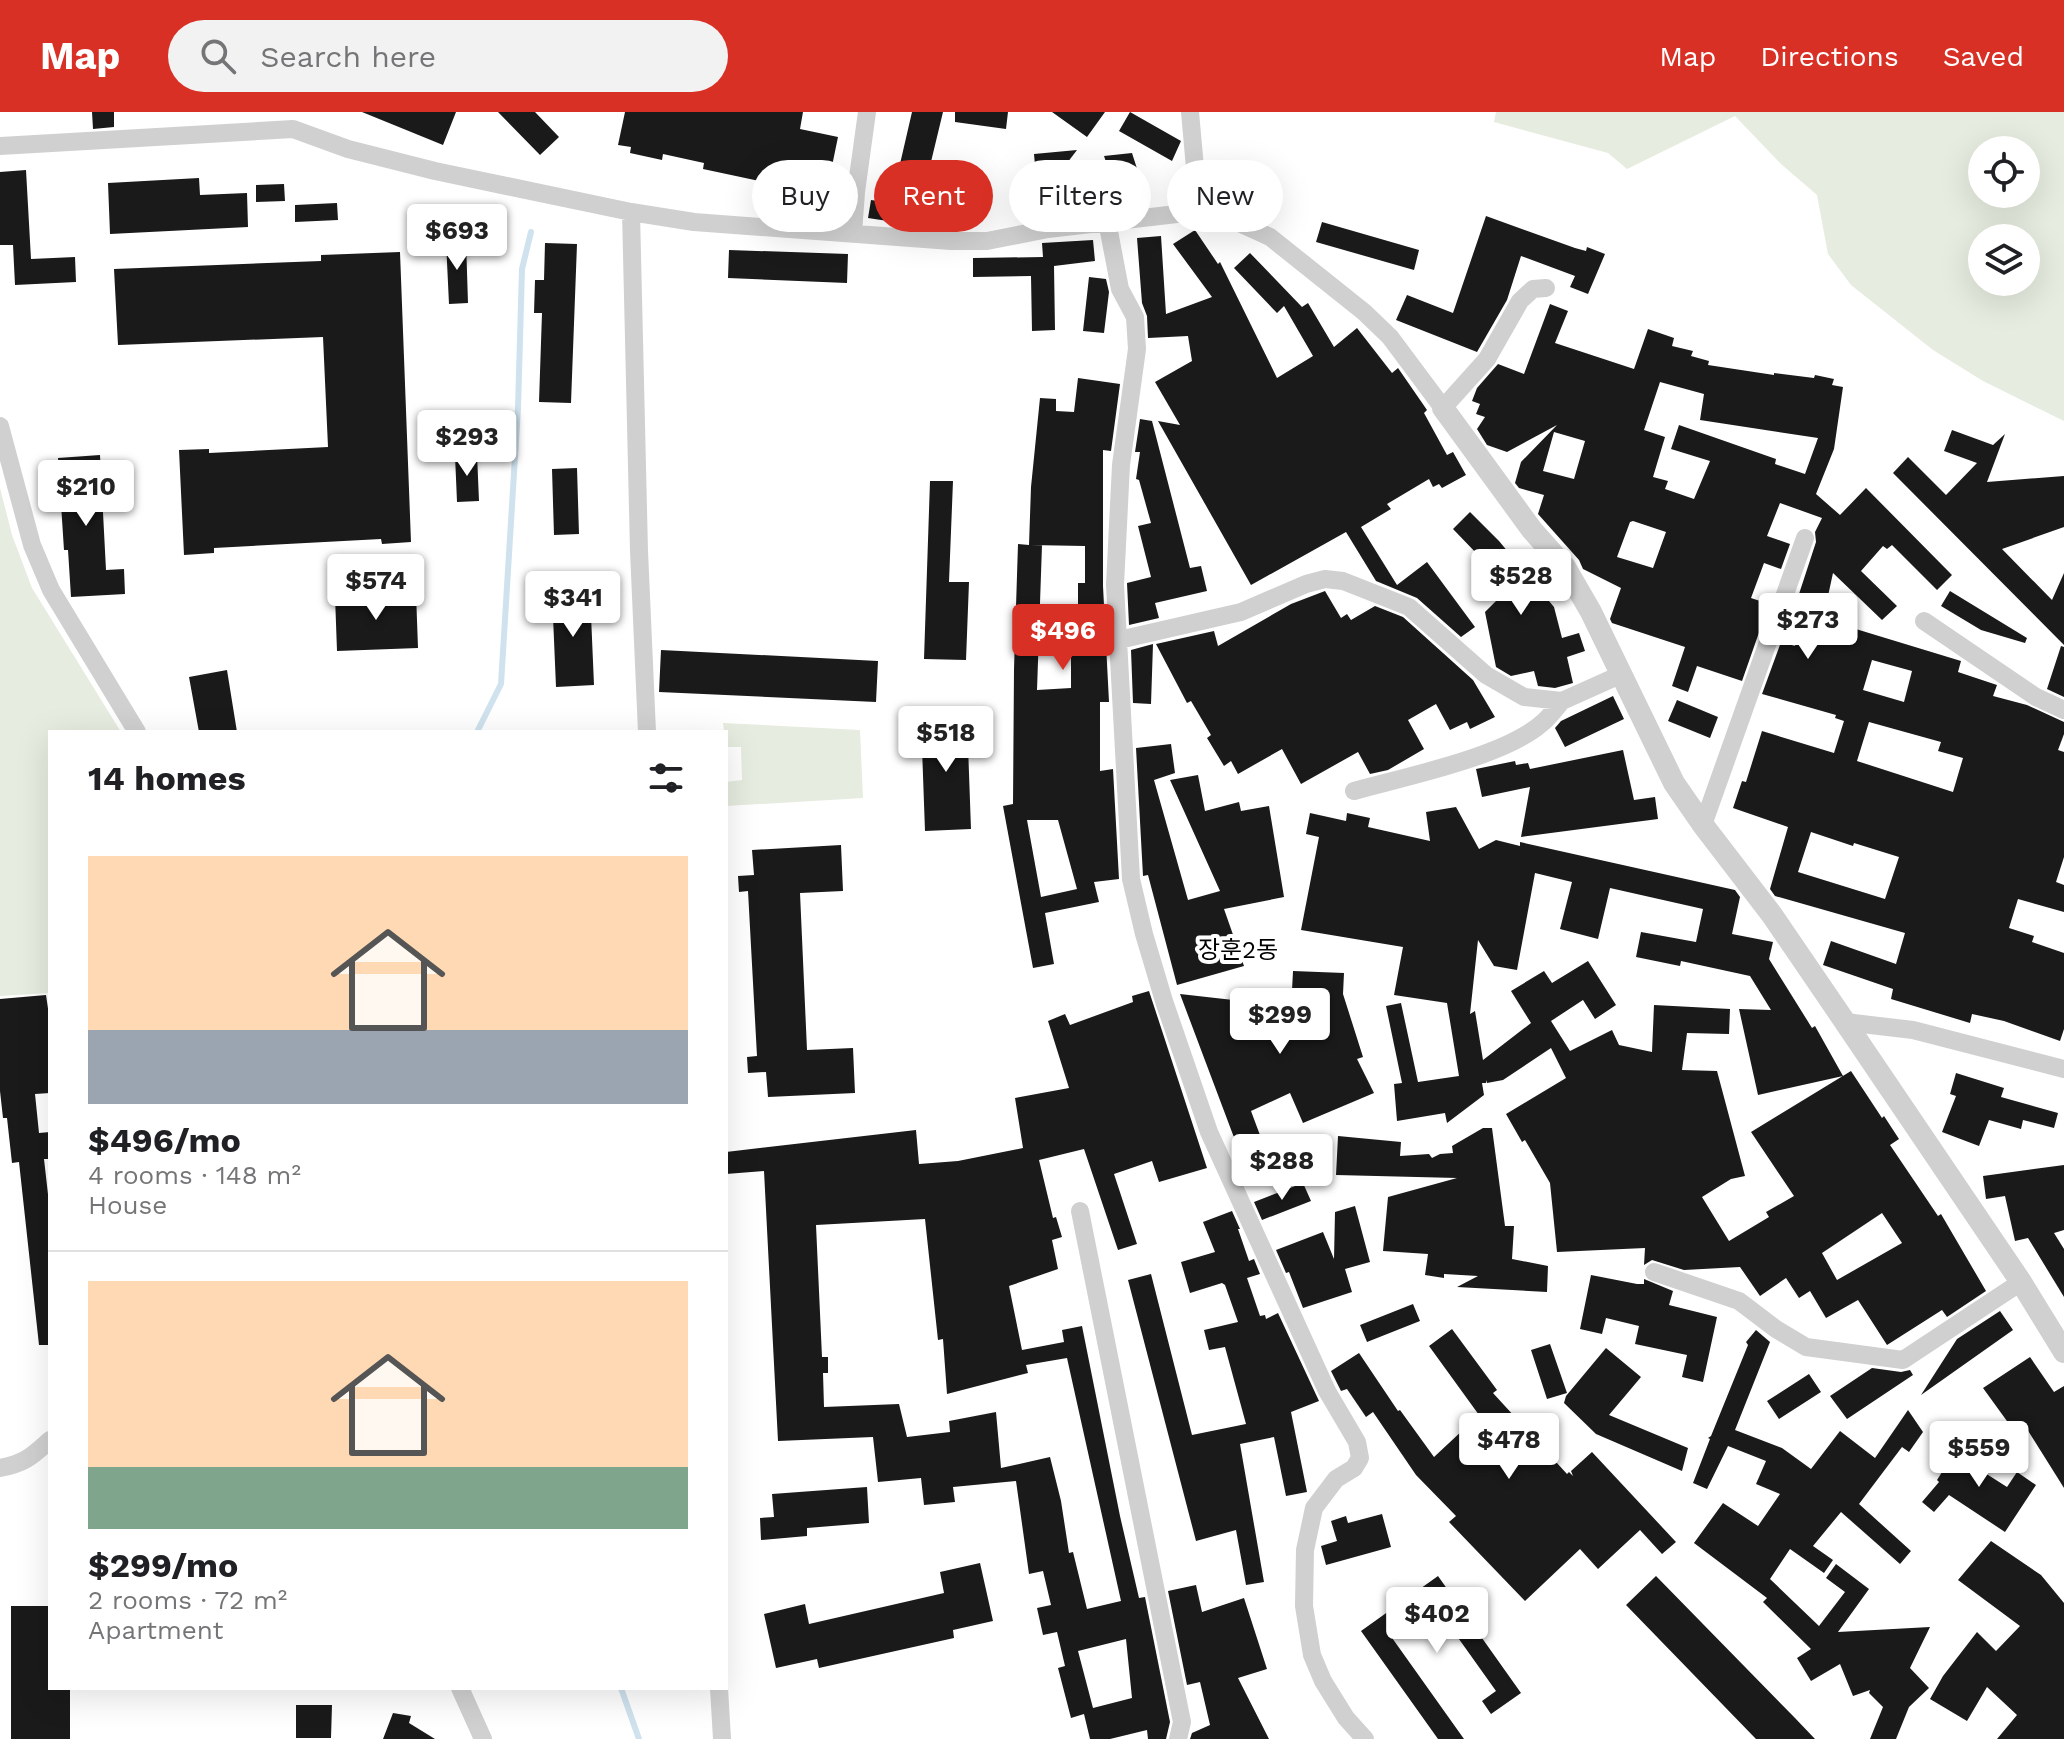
<!DOCTYPE html>
<meta charset="utf-8">
<style>
:root{--surface:#fff;--page:#f2f2f2;--text:#202124;--muted:#757577;--line:#e0e0e0;--accent:#d93025}
body{margin:0;font-family:"Work Sans","Noto Sans KR",sans-serif;background:var(--page);color:var(--text);height:100vh;display:flex;flex-direction:column;font-size:30px;white-space:nowrap}
*{box-sizing:border-box;margin:0}
p{font-size:26px;color:var(--muted)}
.icon{flex:none;width:44px;height:44px;fill:none;stroke:currentColor;stroke-width:2;stroke-linecap:round;stroke-linejoin:round}
.map{position:relative;flex:1;overflow:hidden}
.drawer{position:absolute;left:48px;top:618px;width:680px;height:960px;display:flex;flex-direction:column;background:var(--surface);border-radius:0px;box-shadow:0 8px 32px #0002}
.drawer>*{flex:none}
.hud{position:absolute;left:752px;top:48px;width:760px;height:72px;display:flex;gap:16px}
.buttons{position:absolute;left:1968px;top:24px;display:grid;gap:16px}
.buttons a{display:grid;place-items:center;width:72px;height:72px;border-radius:50%;background:var(--surface);box-shadow:0 8px 32px #0002;font-size:40px}
.price{position:absolute;translate:-50% -68px;padding:0 18px;border-radius:8px;background:#fff;color:#222;font-size:26px;line-height:52px;filter:drop-shadow(0 2px 4px #0008)}
.price::after{content:'';position:absolute;left:50%;top:48px;width:24px;height:18px;margin-left:-12px;background:inherit;clip-path:polygon(0 0,100% 0,50% 100%)}
.price.on{background:var(--accent);color:#fff}
ul{padding:0;list-style:none}
li{display:grid;align-content:center;gap:16px;height:424px;padding:0 40px}
li+li{border-top:2px solid var(--line)}
li span{display:grid;place-items:center;height:248px;border-radius:0px;color:#555}
li>.icon{margin-inline-start:auto}
span .icon{width:144px;height:144px;fill:#fffc;stroke-width:1}
li b{font-size:34px}
h2{display:flex;justify-content:space-between;align-items:center;height:96px;padding:0 40px;font-size:34px}
.chip{padding:0 28px;border-radius:36px;background:var(--surface);box-shadow:0 8px 32px #0002;font-size:28px;line-height:72px}
.chip.on{background:var(--accent);color:#fff}
header{display:flex;align-items:center;gap:48px;box-sizing:border-box;height:112px;padding:0 40px;background:var(--accent);color:#fff}
header strong{font-size:38px}
nav{display:flex;gap:44px;margin-inline-start:auto;font-size:28px}
.search{width:560px;height:72px;background:var(--page);display:flex;align-items:center;gap:20px;box-sizing:border-box;padding:0 28px;border-radius:44px;color:var(--muted);font-size:30px}
.map>svg:first-child{display:block}
.green{fill:#e6ecdf;fill-rule:evenodd}
.lines{fill:none;stroke-linecap:round;stroke-linejoin:round}
.stream{stroke:#cfe2ee;stroke-width:6}
.building{fill:#1a1a1a;fill-rule:evenodd}
.minor{stroke:#d0d0d0;stroke-width:18}
.tertiary{stroke:#d0d0d0;stroke-width:22}
.labels{text-anchor:middle;dominant-baseline:central;stroke-width:8;stroke-linejoin:round;paint-order:stroke}
.quarter-label{font-size:24px;fill:#000;stroke:#fff}
</style>
<header>
<strong>Map</strong>
<div class="search"><svg class="icon" aria-label="search" viewBox="0 0 24 24"><circle cx="10" cy="10" r="6"/><path d="M15 15l6 6"/></svg>Search here</div>
<nav><a>Map</a><a>Directions</a><a>Saved</a></nav>
</header>
<div class="map">
<svg width="2064" height="1627" viewBox="0 0 2064 1627">
<rect width="100%" height="100%" fill="#fff"/>
<path class="green" d="M1496,0H2064V309L1983,269L1933,238L1851,173L1828,142L1817,83L1781,52L1735,4L1627,57L1608,41L1494,10ZM1982,38H2026V82H1982ZM1982,126H2026V170H1982Z
M0,376L12,423L32,476L121,620H50V881L0,884Z
M723,611L860,618L863,686L726,694V670L742,668L741,635H726Z"/>
<g class="lines">
<path class="stream" d="M477,620L501,572L518,296L522,157L531,120
M621,1576L639,1627"/>
</g>
<path class="building" d="M92,0H114V15L93,17Z
M362,0H456L443,33Z
M498,0H535L559,25L540,43Z
M625,0H803L800,17L838,25L826,83L703,57L704,51L663,42L662,48L630,41L631,35L618,33Z
M912,0H943L923,83L919,82L914,113L868,106L871,88L891,91Z
M955,0H1008L1006,17L955,10Z
M1052,0H1105L1087,25Z
M1130,0L1181,29L1172,49L1119,19Z
M1077,38L1058,63L1036,65L1034,42Z
M1132,41L1140,66L1111,65L1104,44Z
M26,58L31,147L75,145L76,170L15,173L13,133H0V60Z
M199,66L200,83L247,81L248,115L110,122L108,71Z
M284,72L285,89L256,90V73Z
M337,91L338,108L295,110V93Z
M1486,104L1575,136L1586,139L1587,135L1605,142L1588,182L1570,175L1575,164L1521,144L1507,188L1477,240L1396,208L1407,183L1453,201Z
M1322,110L1419,138L1414,158L1316,130Z
M1195,118L1218,152L1220,150L1277,266L1313,244L1284,194L1277,201L1234,156L1250,141L1302,195L1308,191L1334,235L1357,216L1392,261L1398,256L1427,298L1424,301L1447,343L1453,340L1466,363L1442,376L1439,372L1433,375L1429,367L1387,392L1391,397L1361,415L1397,473L1427,450L1475,515L1461,525L1417,486L1376,469L1346,420L1251,473L1158,309L1180,313L1155,270L1192,249L1188,224L1148,226L1147,204L1142,191L1137,126L1161,124L1166,202L1212,185L1173,132Z
M466,128L468,191L449,192L446,129Z
M1093,128L1095,149L1054,154L1055,218L1032,219L1031,164L973,165V146L1043,145L1042,131Z
M545,131L577,132L571,291L539,290L542,201H534L535,168H544Z
M729,138L848,142L847,171L728,166Z
M400,140L411,430L382,432L381,427L214,436V441L184,443L179,338L209,337V341L328,335L323,225L118,233L114,157L321,149V143Z
M1089,165L1106,167L1109,180L1104,221L1083,219Z
M1550,192L1568,199L1555,231L1634,257L1648,217L1674,226L1672,234L1693,239L1691,244L1709,249L1708,253L1774,263V261L1814,266L1815,263L1834,267L1832,273L1843,275L1834,337L1816,382L1840,403L1866,376L1952,463L1937,478L1892,433L1887,437L1883,434L1861,459L1897,494L1882,508L1833,461L1823,507L1961,549L1958,560L1997,573L1993,584L2027,593L2064,610V622L2058,638L2064,640V745L2056,770L2064,773V800L2018,787L2009,816L2034,824L2032,830L2064,841V917L2060,929L2004,909L1972,902L1970,911L1891,887L1893,877L1823,853L1831,829L1896,852L1905,821L1775,784L1770,777L1788,715L1733,696L1742,669L1746,670L1762,619L1834,641L1844,609L1835,606L1836,603L1762,582L1781,530L1795,534L1810,484L1799,482L1816,430L1815,420L1822,406L1780,391L1767,424L1790,432L1781,457L1764,451L1751,486L1769,492L1742,569L1697,554L1688,580L1672,574L1685,535L1612,511L1610,507L1621,476L1583,457L1579,448L1538,402L1544,383L1519,376L1515,371L1521,350L1557,313L1507,340L1487,333L1477,317L1485,305L1476,302L1480,292L1472,289L1477,276L1498,252L1524,262ZM1660,270L1704,282L1700,308L1818,326L1805,362L1775,352L1776,347L1679,313L1671,337L1710,349L1694,387L1665,377L1668,369L1653,365L1665,325L1644,318ZM1554,320L1585,329L1574,367L1543,359ZM1633,409L1666,420L1653,456L1617,445L1630,410ZM1872,548L1912,559L1904,590L1863,578ZM1869,610L1941,630L1938,639L1963,646L1953,680L1857,649ZM1811,720L1853,734L1854,731L1899,745L1885,787L1798,760Z
M1078,266L1120,272L1111,339L1103,338V474L1109,590H1100V659L1113,657L1119,767L1094,770L1099,790L1045,801L1054,852L1033,856L1003,694L1013,692L1014,557L1018,432L1029,433L1031,375L1040,286L1056,287V299L1074,300ZM1030,433L1085,434V471H1078V531H1071V576L1037,578L1042,433ZM1027,708H1058L1077,777L1041,785Z
M1140,307L1152,309L1190,456L1201,454L1207,479L1155,491L1159,506L1129,513L1127,471L1151,465L1138,414L1151,411L1139,368L1136,367L1140,340H1135Z
M1952,318L1993,333L2005,322L1987,370L2064,364V415L2002,437L2052,488L2064,461V533L1893,361L1908,345L1946,383L1977,351L1944,339Z
M477,342L479,389L457,390L455,343Z
M100,343L106,458L124,457L125,482L71,485L68,438H64L58,346Z
M577,356L579,422L554,423L552,357Z
M930,369H953L949,470H969L966,548L924,547Z
M1470,400L1499,429L1554,495L1562,526L1579,521L1585,539L1567,545L1573,571L1555,576L1538,574L1534,559L1511,564L1496,555L1485,500L1509,476L1481,441L1479,444L1453,417Z
M1325,479L1341,506L1347,502L1351,508L1375,494L1403,505L1473,568L1495,605L1470,617L1467,610L1450,618L1436,592L1408,608L1424,637L1388,658L1370,662L1358,640L1301,672L1282,637L1238,662L1231,649L1224,654L1207,626L1211,623L1191,589L1187,591L1156,532L1214,519L1218,534L1291,492Z
M1950,479L2027,526L2025,531L1981,518L1941,494Z
M590,480L594,573L556,575L552,481Z
M416,481L418,536L337,539L335,484Z
M1153,532L1151,592L1133,591L1131,538Z
M2061,534L2064,535V585L2047,577Z
M661,538L878,549L876,590L659,580Z
M227,558L237,620H199L189,565Z
M1613,584L1624,607L1565,635L1555,616L1561,609Z
M1677,588L1718,605L1710,626L1668,609Z
M967,606L971,717L925,719L921,608Z
M1171,632L1175,661L1154,668L1188,788L1220,779L1170,668L1198,663L1205,699L1239,690L1241,699L1269,694L1284,785L1224,797L1244,854L1177,873L1148,763L1143,764L1136,636Z
M1623,638L1634,688L1655,685L1658,707L1521,725L1530,675L1482,685L1476,657L1515,649L1516,653L1528,651L1530,657Z
M1456,695L1479,737L1496,728L1520,734V730L1735,778L1740,785L1732,822L1773,830L1769,847L1812,916L1815,914L1843,964L1758,983L1739,897L1771,898L1750,864L1681,849L1680,854L1636,845L1641,820L1696,830L1703,797L1610,776L1598,827L1560,817L1572,770L1535,761L1517,858L1494,854L1478,828L1470,902L1475,899L1483,948L1531,911L1511,879L1544,859L1552,871L1588,849L1616,893L1595,907L1583,888L1551,909L1570,939L1612,918L1619,933L1652,940L1654,893L1730,897L1729,922L1687,921L1682,958L1717,959L1745,1064L1731,1067L1702,1085L1729,1129L1769,1105L1766,1100L1794,1084L1751,1020L1851,959L1882,1006L1884,1004L1899,1027L1890,1033L1938,1104L1941,1102L1986,1179L1947,1205L1942,1198L1887,1233L1858,1188L1826,1206L1810,1179L1799,1186L1786,1166L1760,1184L1740,1155L1684,1158L1652,1148L1644,1153L1645,1136L1557,1140L1550,1071L1525,1028L1522,1030L1506,1002L1566,966L1551,936L1503,968L1487,971L1486,968V971H1482L1484,983L1447,1011L1445,1001L1397,1009L1394,972L1402,971L1386,894L1401,891L1418,970L1459,964L1447,891L1394,883L1403,835L1301,818L1319,725L1306,722L1310,701L1346,709L1347,701L1370,706L1368,715L1430,729L1426,700ZM1882,1101L1902,1131L1837,1168L1822,1141Z
M841,733L843,779L800,781L807,938L853,936L855,981L768,985L766,960L748,961L747,945L757,944L748,779L739,780L738,764L754,763L752,738Z
M1293,859L1344,861L1343,882L1363,945L1357,947L1374,981L1303,1011L1290,981L1251,999L1270,1050L1247,1060L1180,882L1251,890L1260,912L1291,898Z
M1149,879L1207,1056L1159,1070L1152,1049L1114,1062L1137,1132L1118,1138L1084,1037L1039,1048L1053,1106L1056,1105L1062,1125L1052,1128L1058,1157L1009,1174L1022,1238L1064,1230L1062,1218L1082,1214L1120,1404L1139,1486L1145,1485L1170,1610L1166,1627H1148L1147,1618L1110,1627H1090L1084,1602L1071,1606L1058,1556L1065,1554L1057,1520L1043,1523L1037,1496L1051,1493L1043,1459L1029,1462L1016,1369L953,1375L955,1390L924,1393L921,1366L878,1370L873,1325L778,1329L764,1059L726,1062V1040L916,1018L919,1052L958,1049L1023,1036L1015,986L1069,976L1048,909L1065,902L1070,913L1133,890L1132,884ZM925,1107L938,1228L943,1227L947,1282L1028,1261L1026,1253L1067,1246L1121,1489L1087,1497L1073,1440L1069,1441L1061,1389L1050,1345L1001,1356L996,1300L949,1309L950,1320L907,1325L899,1292L824,1295L823,1261H828V1245H822L816,1113ZM1126,1527L1132,1586L1093,1596L1078,1539Z
M46,883L50,910V981L35,982L39,1021L50,1020V1047H44L50,1100V1233H39L19,1050L12,1051L7,1006H3L0,979V887Z
M1956,961L2004,976L2001,985L2058,1001L2054,1016L2023,1008L2021,1017L1989,1008L1979,1034L1942,1020L1956,984L1950,982Z
M1483,1016H1492L1505,1114H1514L1512,1147L1548,1154L1547,1180L1457,1175L1478,1164L1444,1162V1166L1425,1163L1428,1142L1383,1139L1388,1085L1457,1066L1336,1063L1338,1024L1401,1030L1400,1044L1429,1042L1432,1046L1440,1042L1453,1041L1452,1034Z
M2064,1053V1118L2054,1121L2064,1137V1185L2028,1126L2015,1129L2005,1084L1986,1087L1983,1064Z
M1303,1071L1311,1089L1262,1108L1254,1090Z
M1355,1094L1370,1150L1345,1157L1352,1180L1303,1196L1289,1160L1286,1161L1276,1138L1323,1120L1334,1147L1335,1100Z
M1232,1099L1240,1117H1238L1249,1149L1254,1147L1260,1162L1247,1166L1260,1204L1265,1203L1266,1207L1278,1201L1319,1289L1291,1300L1307,1380L1286,1384L1274,1325L1240,1332L1264,1470L1246,1473L1236,1418L1196,1429L1128,1168L1151,1162L1192,1323L1246,1312L1225,1235L1209,1238L1204,1218L1238,1210L1225,1173L1222,1171L1190,1181L1181,1150L1215,1140L1203,1110Z
M1591,1163L1637,1172H1644V1167L1673,1179L1669,1193L1717,1205L1703,1270L1682,1265L1687,1243L1635,1232L1639,1214L1606,1206L1602,1222L1580,1217Z
M1413,1192L1420,1209L1367,1230L1360,1213Z
M2000,1199L2013,1218L1921,1283L1957,1227Z
M1452,1217L1497,1278L1493,1281L1567,1362L1569,1360L1573,1364L1571,1359L1592,1340L1676,1430L1662,1442L1640,1418L1598,1457L1580,1437L1525,1489L1449,1410L1456,1404L1416,1363L1373,1300L1366,1305L1347,1277L1341,1279L1331,1259L1359,1241L1398,1299L1400,1298L1434,1345L1479,1303L1429,1234Z
M1756,1218L1770,1230L1735,1318L1782,1336L1811,1357L1840,1319L1875,1346L1908,1298L1923,1320L1909,1340L1902,1335L1859,1392L1911,1439L1900,1452L1841,1400L1813,1434L1833,1448L1824,1461L1790,1437L1770,1467L1819,1514L1845,1480L1826,1466L1836,1452L1869,1477L1838,1520L1930,1515L1910,1556L1929,1576L1909,1595L1896,1627H1870L1883,1595L1869,1581L1870,1578L1853,1584L1840,1552L1811,1569L1797,1546L1811,1537L1763,1490L1767,1486L1694,1431L1723,1391L1758,1414L1780,1382L1756,1372L1766,1349L1728,1334L1707,1377L1693,1371L1710,1327L1708,1326L1711,1324L1748,1233L1746,1230Z
M1550,1232L1567,1281L1547,1287L1531,1238Z
M1606,1236L1641,1265L1609,1303L1688,1336L1682,1359L1596,1322L1564,1291L1566,1284Z
M2030,1245L2054,1280L2064,1274V1376L2022,1309L2012,1316L1983,1276Z
M1872,1256L1901,1260L1910,1258L1913,1263L1847,1307L1830,1284Z
M1809,1262L1821,1280L1779,1307L1767,1289Z
M1963,1327L1983,1340L1974,1354L2007,1375L2017,1360L2036,1373L2005,1420L1949,1383L1934,1400L1922,1390L1939,1370L1937,1368Z
M867,1375L869,1411L807,1416V1424L761,1428L760,1406L774,1405L772,1382Z
M1382,1402L1391,1435L1326,1453L1321,1434L1337,1429L1331,1409L1346,1404L1348,1411Z
M1991,1429L2041,1463L2064,1491V1627H1997L2017,1603L1987,1575L1967,1609L1930,1587L1943,1564L1977,1520L1996,1539L2020,1514L1958,1468Z
M980,1451L993,1509L953,1518L954,1526L819,1556L817,1547L776,1556L764,1502L805,1492L809,1512L944,1481L940,1460Z
M1438,1464L1521,1581L1491,1602L1482,1589L1496,1579L1434,1492L1390,1523L1464,1627H1438L1361,1519Z
M1656,1464L1795,1606L1815,1627H1756L1626,1493Z
M1196,1473L1202,1500L1244,1486L1267,1557L1238,1566L1269,1627H1190L1192,1621L1210,1613L1200,1570L1187,1573L1168,1479Z
M11,1494H50V1576H70V1627H11Z
M296,1593H332L331,1626H296Z
M393,1601L411,1604L409,1611L435,1627H383Z"/>
<g class="lines">
<path class="minor" d="M1190,0L1196,67L1201,86L1211,98L1270,125L1364,200L1390,225L1443,296L1487,247L1520,189L1533,177L1546,176
M0,34L293,17L348,37L435,59L631,100L694,110L951,129H987L1048,117L1211,98
M631,100L639,439L647,620
M1107,109L1120,177L1135,205L1137,237L1121,353L1115,473L1131,767L1144,822L1164,889L1209,1020L1327,1279L1357,1330L1360,1346L1354,1356L1336,1367L1314,1396L1305,1438L1304,1494L1312,1543L1323,1569L1346,1606L1365,1627
M853,121L856,80L867,0
M0,314L32,433L51,478L137,620
M1924,509L2036,585L2064,598
M1119,528L1241,500L1306,472L1325,467L1343,469L1409,495L1486,563L1524,585L1562,589L1620,563
M1354,679C1404,665 1503,645 1541,612C1549,606 1555,597 1562,589
M1703,713L1805,426
M1845,910L1913,918L2064,957
M1080,1099L1182,1610L1178,1627
M1654,1160L1739,1189L1776,1217L1806,1235L1903,1248L2021,1170
M0,1356C26,1351 32,1344 50,1328
M460,1576L483,1627
M719,1576L722,1627"/>
<path class="tertiary" d="M1443,296L1532,418L1565,455L1591,500L1674,671L1703,713L1772,803L1845,910L2021,1170L2064,1240"/>
</g>
<g class="labels">
<g class="quarter-label">
<text x="1238" y="838">장훈2동</text>
</g>
</g>
</svg>
<div class="buttons">
<a><svg class="icon" aria-label="locate" viewBox="0 0 24 24"><circle cx="12" cy="12" r="6"/><path d="M12 2v4M12 18v4M2 12h4M18 12h4"/></svg></a>
<a><svg class="icon" aria-label="layers" viewBox="0 0 24 24"><path d="M12 4l9 5-9 5-9-5zM3 14l9 5 9-5"/></svg></a>
</div>
<b class="price" style="left:457px;top:160px">$693</b>
<b class="price" style="left:467px;top:366px">$293</b>
<b class="price" style="left:86px;top:416px">$210</b>
<b class="price" style="left:1521px;top:505px">$528</b>
<b class="price" style="left:376px;top:510px">$574</b>
<b class="price" style="left:573px;top:527px">$341</b>
<b class="price" style="left:1808px;top:549px">$273</b>
<b class="price on" style="left:1063px;top:560px">$496</b>
<b class="price" style="left:946px;top:662px">$518</b>
<b class="price" style="left:1280px;top:944px">$299</b>
<b class="price" style="left:1282px;top:1090px">$288</b>
<b class="price" style="left:1509px;top:1369px">$478</b>
<b class="price" style="left:1979px;top:1377px">$559</b>
<b class="price" style="left:1437px;top:1543px">$402</b>
<div class="hud">
<a class="chip">Buy</a>
<a class="chip on">Rent</a>
<a class="chip">Filters</a>
<a class="chip">New</a>
</div>
<section class="drawer">
<h2>14 homes<svg class="icon" aria-label="filters" viewBox="0 0 24 24"><path d="M4 7h16M4 17h16"/><circle cx="9" cy="7" r="2"/><circle cx="15" cy="17" r="2"/></svg></h2>
<ul>
<li><span style="background:linear-gradient(#ffd9b3 70%,#9aa5b1 0)"><svg class="icon" aria-label="home" viewBox="0 0 24 24"><path d="M3 11l9-7 9 7M6 9v11h12V9"/></svg></span><div><b>$496/mo</b><p>4 rooms · 148 m²</p><p>House</p></div></li>
<li><span style="background:linear-gradient(#ffd9b3 75%,#7fa58c 0)"><svg class="icon" aria-label="home" viewBox="0 0 24 24"><path d="M3 11l9-7 9 7M6 9v11h12V9"/></svg></span><div><b>$299/mo</b><p>2 rooms · 72 m²</p><p>Apartment</p></div></li>
</ul>
</section>
</div>
